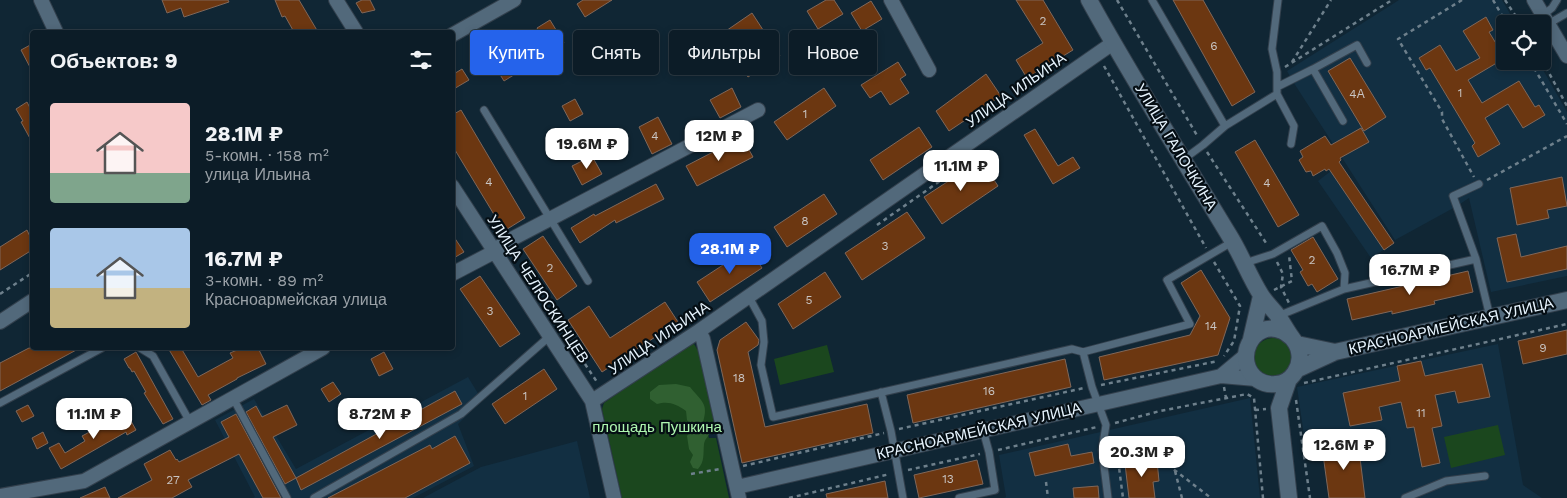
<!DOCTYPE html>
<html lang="ru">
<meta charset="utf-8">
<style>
:root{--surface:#0c1c27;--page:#1a2933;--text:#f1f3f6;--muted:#9aa1a7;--line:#2c3a44;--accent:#2563eb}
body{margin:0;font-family:"Work Sans",sans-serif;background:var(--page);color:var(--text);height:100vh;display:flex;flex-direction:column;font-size:19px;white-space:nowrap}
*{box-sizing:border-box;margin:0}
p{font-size:16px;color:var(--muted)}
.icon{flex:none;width:28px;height:28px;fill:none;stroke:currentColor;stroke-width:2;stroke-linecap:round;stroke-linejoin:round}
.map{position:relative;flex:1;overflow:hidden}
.sheet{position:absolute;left:30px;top:30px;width:425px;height:320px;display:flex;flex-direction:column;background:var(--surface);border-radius:5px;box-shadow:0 2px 8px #0003,0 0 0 1px var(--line)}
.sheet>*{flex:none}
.banner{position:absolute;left:470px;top:30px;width:475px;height:45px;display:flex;gap:10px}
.controls{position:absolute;left:1496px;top:15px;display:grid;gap:10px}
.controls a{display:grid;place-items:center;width:55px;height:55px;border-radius:5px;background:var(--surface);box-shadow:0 2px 8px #0003,0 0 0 1px var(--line);font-size:25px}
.price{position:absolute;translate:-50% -42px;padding:0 11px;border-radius:10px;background:#fff;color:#222;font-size:16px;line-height:32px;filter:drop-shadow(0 1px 2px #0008)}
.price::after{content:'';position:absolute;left:50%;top:30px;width:15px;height:11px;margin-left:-8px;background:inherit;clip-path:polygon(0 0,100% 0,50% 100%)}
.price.current{background:var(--accent);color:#fff}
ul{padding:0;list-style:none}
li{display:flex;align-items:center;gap:15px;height:125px;padding:0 20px}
li span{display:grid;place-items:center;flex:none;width:140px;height:100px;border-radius:5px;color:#555}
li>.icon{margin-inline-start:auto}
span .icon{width:60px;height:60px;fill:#fffc;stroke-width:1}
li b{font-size:21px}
h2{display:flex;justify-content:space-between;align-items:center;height:60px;padding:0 20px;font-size:21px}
.pill{padding:0 18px;border-radius:5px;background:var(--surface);box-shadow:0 2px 8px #0003,0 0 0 1px var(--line);font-size:18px;line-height:45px}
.pill.current{background:var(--accent);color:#fff}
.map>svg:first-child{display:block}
.built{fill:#122f42}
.green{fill:#1b471e}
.forest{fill:#306031}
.building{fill:#6c3711;stroke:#806759}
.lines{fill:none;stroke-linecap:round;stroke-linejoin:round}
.service-casing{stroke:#33404d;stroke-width:9}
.minor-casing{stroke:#33404d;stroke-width:16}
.tertiary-casing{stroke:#33404d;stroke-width:18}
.path{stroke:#6e808c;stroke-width:2.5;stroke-dasharray:4 4;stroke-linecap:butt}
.service{stroke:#52697b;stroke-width:7}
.minor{stroke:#52697b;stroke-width:14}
.tertiary{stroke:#52697b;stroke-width:16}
.labels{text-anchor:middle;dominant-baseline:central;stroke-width:4.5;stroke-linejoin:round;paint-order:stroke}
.number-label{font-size:12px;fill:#c8c4c2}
.street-label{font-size:15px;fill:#e6f3fd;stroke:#050e14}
.park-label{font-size:15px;fill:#aff7b0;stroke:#050e14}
</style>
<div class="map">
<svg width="1567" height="498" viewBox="0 0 1567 498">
<rect width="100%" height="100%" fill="#102634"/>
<path class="built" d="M1399,0H1502L1516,24H1505V61H1538L1567,112V276L1491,292L1469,198L1457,206L1395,240L1292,80L1287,71Z
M1340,164L1394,243L1371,258L1318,181Z
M1498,344L1523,485L1542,498H1329L1323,455L1307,456L1297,387Z
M468,377L482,400L458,424L474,466L413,498H253L255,497L215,420L254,399L296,469Z
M1250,398L1260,498H1004L1006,497L999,455Z
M577,441L590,498H423L481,467Z"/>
<path class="green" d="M1254 357a19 19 0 1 1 38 0a19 19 0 1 1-38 0Z
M694,344L699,352L712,406L714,427L713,429L707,430L709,438H716L729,498H622L602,409L604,403L687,345Z
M827,345L834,372L780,385L774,359Z
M1498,425L1505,455L1451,468L1444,437Z"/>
<path class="forest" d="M676,384L690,387C701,401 709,403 703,422L710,429C710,436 705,438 704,444C703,454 705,461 698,469L693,468L690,462L693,455L689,449L687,436L692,428L687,420L686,411C676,404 669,401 657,404L650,399V392L659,385Z"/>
<path class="building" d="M162,0H228L229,2L184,17L181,8L167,13Z
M275,0H299L318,32H294L285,16L282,17Z
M362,0H370L375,10L362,13L356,3Z
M583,0H612L585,17L577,4Z
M826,0H834L843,14L818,29L807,11Z
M1016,0H1043L1073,50L1027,78L1016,60L1043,43Z
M1173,0H1203L1255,92L1232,106Z
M871,1L882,19L862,31L851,13Z
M752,13L780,56L748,77L720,35Z
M1486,17L1493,30L1489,32L1505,58L1468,80L1482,103L1519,81L1535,107L1539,105L1545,115L1523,128L1508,104L1485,118L1500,144L1478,157L1472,146L1475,143L1430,68L1426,70L1419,58L1440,45L1456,71L1480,58L1463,31Z
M550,20L564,43L551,51L537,28Z
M857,38L868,56L848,68L837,49Z
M503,40L517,63L525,58L530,65L504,81L499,73L507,69L493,46Z
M32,44V71L21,50Z
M821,46L826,55L815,62L810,53Z
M1350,58L1386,117L1364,131L1328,71Z
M898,62L906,75L900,79L909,93L890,105L881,91L870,98L861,85Z
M462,69L469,80L452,90V75Z
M986,74L1001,96L949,131L936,111Z
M732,88L741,107L720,118L710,100Z
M824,88L836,106L787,140L774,122Z
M575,99L583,114L570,121L562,106Z
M27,102L32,112V142L21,122L23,121L16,109Z
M461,110L525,218L504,231L452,145V115Z
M658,117L672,144L652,154L639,127Z
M919,127L932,147L883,180L870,160Z
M1361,128L1369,142L1340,158L1341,160L1339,162L1394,243L1384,250L1329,169L1326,171L1325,169L1313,176L1311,171L1306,172L1299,160L1303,157L1300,151L1325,136L1331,145Z
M1035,129L1058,166L1073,157L1080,168L1053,184L1024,135Z
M742,137L753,157L697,186L686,166Z
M1255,140L1299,215L1278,227L1235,152Z
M592,156L602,174L582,185L572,166Z
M981,160L998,186L942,224L924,197Z
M1562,177L1567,206L1547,210L1549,218L1517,225L1510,188Z
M656,184L664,199L616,223L615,220L580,243L571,228L594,214L595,216Z
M824,194L837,214L787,247L774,227Z
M907,212L925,238L862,280L845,253Z
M27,230L32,241V250L0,270V247Z
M452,234L464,252L452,259Z
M1516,234L1521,257L1567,246V269L1507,282L1497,238Z
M543,236L577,286L557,300L523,249Z
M1313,237L1338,279L1317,292L1312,284L1308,286L1300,272L1303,270L1291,250Z
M749,248L762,268L710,302L697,282Z
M1201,270L1230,318L1218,355L1104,380L1099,357L1190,335L1200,316L1181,283Z
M1468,271L1473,292L1434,301L1435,304L1392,314V311L1352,320L1347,299Z
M825,272L841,297L793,329L778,304Z
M480,276L520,334L500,347L460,289Z
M665,302L678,322L602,372L568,320L589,306L610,338Z
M746,322L759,340L758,345L748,352L765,427L867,404L873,433L742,463L717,350L720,340Z
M1567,330V354L1523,364L1518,341Z
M29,348H80L0,391V363Z
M168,348H181L198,377L233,358L230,353L242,348H258L266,364L237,378V379L208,395L211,400L202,405Z
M136,352L173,419L163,424L144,393L146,392L134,371L132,372L130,368H129L124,359Z
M384,352L393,369L379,376L371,359Z
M1065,359L1071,387L913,423L907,395Z
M1421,361L1425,376L1482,364L1490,397L1458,403L1455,391L1435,395L1442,426L1432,428L1440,463L1422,467L1414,427L1407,428L1401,402L1379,407L1382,420L1350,426L1343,393L1400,381L1397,366Z
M544,369L557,389L505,424L492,404Z
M333,382L341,394L329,402L321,389Z
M455,391L462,404L301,490L296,478Z
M28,405L34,416L22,422L16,411Z
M287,405L297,425L273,437L296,478L285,484L246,412L256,406L262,417Z
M126,412L136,430L127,435L126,432L61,469L49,448L59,443L65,453L85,441L82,436L97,428L94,425L109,417L111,421Z
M236,414L281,498H263L239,454L188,480L192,487L172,498H118L152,480L144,464L170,450L176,460L177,459L179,462L229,437L221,422Z
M43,432L48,443L37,449L32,438Z
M455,436L470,463L405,498H328L430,445L432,449Z
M1358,442L1365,498H1329L1322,447Z
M1068,444L1071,456L1092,452L1094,463L1035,476L1029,453Z
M1146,457L1147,462L1157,461L1159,481L1153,482L1155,498H1129L1125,464L1136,463V458Z
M977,460L983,484L919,498L914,475Z
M885,481L888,498H827L826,494Z
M1098,486L1099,498H1074L1073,488Z
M105,487L110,498H80Z"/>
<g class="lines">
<defs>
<path id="service" d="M1152,0L1225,126
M1543,15L1552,8L1557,0
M1548,24L1567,13
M1313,69L1357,45L1367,63
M1277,87V72L1272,49L1278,0
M1277,94L1294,126L1291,144
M484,110L588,281
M1184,159L1203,145L1225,126L1277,94V87L1313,69L1343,121
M1476,259L1453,196L1479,184
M1245,263L1273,254L1322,226L1337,253L1345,273L1344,289
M749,297L762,321L764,342L761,365L773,417L1072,349L1083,352L1092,387L1106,425L1102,450L1108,498
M1278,316L1344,289L1476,259L1490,317
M140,348L153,356L190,422
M1083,352L1190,324L1167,280L1232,242
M881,392L891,431L903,498
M233,398L287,498
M0,403L102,348
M314,498L461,414L550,336
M959,498L995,490L989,452L983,430
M1405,498L1446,481L1485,476"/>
<path id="minor" d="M41,0L56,32
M336,0L356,32
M891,0L929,70
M1534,0L1567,56
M452,35L514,0
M452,186L592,401L614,498
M452,274L494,252L504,243L758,110
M0,322L32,301
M699,331L703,339L739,498
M1221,376L1245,356
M592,401L699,331L1113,43
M737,487L1221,376L1256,379
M0,496L84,481L323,348"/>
<path id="tertiary" d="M1089,0C1133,80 1182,157 1229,235C1241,254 1249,276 1261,295C1266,303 1273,309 1278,316C1282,322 1286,329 1290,335C1294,341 1298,344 1299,352C1302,366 1292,383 1276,384C1269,385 1264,384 1258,380C1232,362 1252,318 1282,331C1285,332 1288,335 1291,337
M1251,339L1261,296
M1297,344L1335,352
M1298,369L1335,352L1567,300
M1289,379L1279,408L1289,498"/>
</defs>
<use href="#service" class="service-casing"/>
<use href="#minor" class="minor-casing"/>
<use href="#tertiary" class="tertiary-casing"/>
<path class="path" d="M1117,0L1198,137
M1462,0L1398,39L1442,112V119L1474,177
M1493,0L1507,24
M1505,0L1521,24
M1542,60L1567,106
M1530,61L1567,124
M1292,62L1331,0
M1104,66L1206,248
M1285,67L1392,0
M1207,152L1268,246
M1487,180L1567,136
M877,225L973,158
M1214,262L1240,306L1234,341L1224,356
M1277,262L1283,274L1281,287L1289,303
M1274,290L1292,281L1289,255
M0,294L32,273
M585,364L597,382
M1304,383L1567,324
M1101,385L1218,361
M1224,387L1226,398
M1296,400L1310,498
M1255,410L1266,409
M1115,423L1160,411L1247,394L1254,398L1263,498
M899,429L1084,388
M1115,437L1123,498
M998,450L1097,427
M1117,451L1147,449L1211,498
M743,466L884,433
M908,470L980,454
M1175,471L1182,498
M691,474L720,469
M1046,482L1048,498
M789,498L890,474"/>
<use href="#service" class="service"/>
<use href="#minor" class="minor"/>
<use href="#tertiary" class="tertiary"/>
</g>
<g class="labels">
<g class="number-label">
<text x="1043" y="21">2</text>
<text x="1214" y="46">6</text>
<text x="1460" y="93">1</text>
<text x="1357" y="94">4А</text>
<text x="805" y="114">1</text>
<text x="655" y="136">4</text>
<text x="489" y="182">4</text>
<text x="1267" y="183">4</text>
<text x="805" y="221">8</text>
<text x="885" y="246">3</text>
<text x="1312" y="260">2</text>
<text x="550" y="268">2</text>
<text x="809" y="300">5</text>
<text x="490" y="311">3</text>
<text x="1211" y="326">14</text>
<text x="1543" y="348">9</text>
<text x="739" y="378">18</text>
<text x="989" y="391">16</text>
<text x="525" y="396">1</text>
<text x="1421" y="413">11</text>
<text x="948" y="479">13</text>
<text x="173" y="480">27</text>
</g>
<g class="street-label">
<text transform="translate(1016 90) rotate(-35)">УЛИЦА ИЛЬИНА</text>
<text transform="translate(1176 147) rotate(59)">УЛИЦА ГАЛОЧКИНА</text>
<text transform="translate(538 289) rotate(57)">УЛИЦА ЧЕЛЮСКИНЦЕВ</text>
<text transform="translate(1451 326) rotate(-13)">КРАСНОАРМЕЙСКАЯ УЛИЦА</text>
<text transform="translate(659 338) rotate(-34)">УЛИЦА ИЛЬИНА</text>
<text transform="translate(979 431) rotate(-13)">КРАСНОАРМЕЙСКАЯ УЛИЦА</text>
</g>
<g class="park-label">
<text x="657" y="427">площадь Пушкина</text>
</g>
</g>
</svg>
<div class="controls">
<a><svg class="icon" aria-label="locate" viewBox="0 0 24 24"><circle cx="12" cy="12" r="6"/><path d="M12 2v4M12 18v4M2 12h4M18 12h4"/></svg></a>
</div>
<b class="price" style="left:719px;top:162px">12M ₽</b>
<b class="price" style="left:587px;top:170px">19.6M ₽</b>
<b class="price" style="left:961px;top:192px">11.1M ₽</b>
<b class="price current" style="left:730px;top:275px">28.1M ₽</b>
<b class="price" style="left:1410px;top:296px">16.7M ₽</b>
<b class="price" style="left:94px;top:440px">11.1M ₽</b>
<b class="price" style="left:380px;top:440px">8.72M ₽</b>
<b class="price" style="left:1344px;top:471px">12.6M ₽</b>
<b class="price" style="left:1142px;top:478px">20.3M ₽</b>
<div class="banner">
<a class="pill current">Купить</a>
<a class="pill">Снять</a>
<a class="pill">Фильтры</a>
<a class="pill">Новое</a>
</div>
<section class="sheet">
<h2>Объектов: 9<svg class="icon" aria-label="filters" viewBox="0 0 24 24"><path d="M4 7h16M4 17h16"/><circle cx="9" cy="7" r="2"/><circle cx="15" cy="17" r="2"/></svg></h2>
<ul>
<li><span style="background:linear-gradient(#f6c9c9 70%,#7fa58c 0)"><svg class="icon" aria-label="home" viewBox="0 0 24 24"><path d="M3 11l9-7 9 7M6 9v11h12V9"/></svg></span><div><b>28.1M ₽</b><p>5-комн. · 158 m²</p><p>улица Ильина</p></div></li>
<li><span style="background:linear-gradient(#a9c7e8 60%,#c2b280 0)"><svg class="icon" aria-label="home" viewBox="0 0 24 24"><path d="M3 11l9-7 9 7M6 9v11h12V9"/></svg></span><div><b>16.7M ₽</b><p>3-комн. · 89 m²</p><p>Красноармейская улица</p></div></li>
</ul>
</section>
</div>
